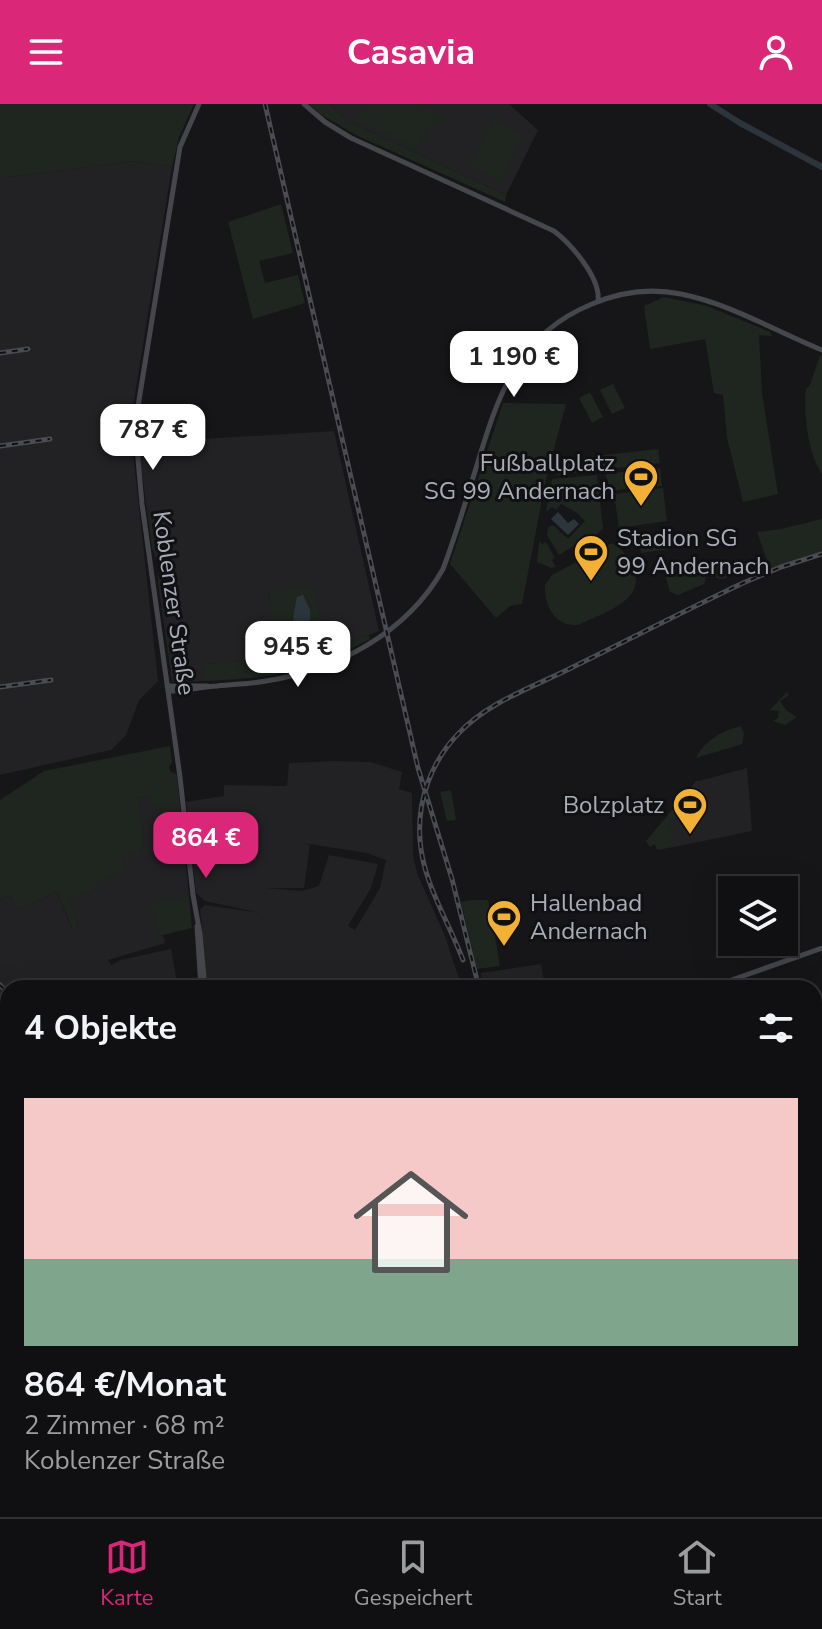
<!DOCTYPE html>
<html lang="de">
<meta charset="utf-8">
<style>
:root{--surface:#101012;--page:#19191b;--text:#f1f3f6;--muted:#9c9d9f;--line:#303032;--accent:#db2777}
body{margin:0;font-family:"Nunito Sans",sans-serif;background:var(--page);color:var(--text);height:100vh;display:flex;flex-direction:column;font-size:30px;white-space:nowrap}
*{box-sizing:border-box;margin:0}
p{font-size:26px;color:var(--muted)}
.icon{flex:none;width:44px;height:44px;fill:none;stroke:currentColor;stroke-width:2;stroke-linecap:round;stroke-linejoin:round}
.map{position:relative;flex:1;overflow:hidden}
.drawer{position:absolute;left:0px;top:876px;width:822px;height:538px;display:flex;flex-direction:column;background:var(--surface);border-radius:24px 24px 0 0;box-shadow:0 8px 32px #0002,0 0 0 2px var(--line)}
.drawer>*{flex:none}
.tools{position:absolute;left:718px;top:772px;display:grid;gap:16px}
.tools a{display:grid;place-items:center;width:80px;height:80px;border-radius:0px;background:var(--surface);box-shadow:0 8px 32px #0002,0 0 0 2px var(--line);font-size:40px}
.price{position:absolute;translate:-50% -68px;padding:0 18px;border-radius:16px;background:#fff;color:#222;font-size:26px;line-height:52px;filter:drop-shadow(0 2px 4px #0008)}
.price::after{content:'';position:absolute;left:50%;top:48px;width:24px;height:18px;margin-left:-12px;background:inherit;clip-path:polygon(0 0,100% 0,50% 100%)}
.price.selected{background:var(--accent);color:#fff}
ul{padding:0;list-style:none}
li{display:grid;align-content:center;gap:16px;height:424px;padding:0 24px}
li span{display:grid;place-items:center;height:248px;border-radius:0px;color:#555}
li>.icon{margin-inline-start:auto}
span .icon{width:144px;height:144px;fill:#fffc;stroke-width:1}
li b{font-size:34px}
h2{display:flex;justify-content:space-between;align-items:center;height:96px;padding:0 24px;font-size:34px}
header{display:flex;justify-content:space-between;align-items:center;height:104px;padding:0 24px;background:var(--accent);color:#fff;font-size:36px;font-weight:700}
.tabs{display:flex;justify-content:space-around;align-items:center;height:112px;border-top:2px solid var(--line);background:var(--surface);font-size:22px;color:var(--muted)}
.tabs a{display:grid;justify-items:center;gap:4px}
.tabs .selected{color:var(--accent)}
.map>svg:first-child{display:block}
.built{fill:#222225;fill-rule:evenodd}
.green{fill:#1e261f}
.water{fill:#2c353c}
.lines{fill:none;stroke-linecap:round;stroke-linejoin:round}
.river{stroke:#2c353c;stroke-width:6}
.ferry{stroke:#7f9bb3;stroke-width:2;stroke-dasharray:10 8;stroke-linecap:butt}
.secondary{stroke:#45474d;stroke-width:5}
.primary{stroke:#53555c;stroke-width:6}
.rail-casing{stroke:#4a4c52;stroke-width:5}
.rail{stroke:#111113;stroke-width:2;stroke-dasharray:6;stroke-linecap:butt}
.labels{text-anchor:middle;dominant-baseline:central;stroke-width:6;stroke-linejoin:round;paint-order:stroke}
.poi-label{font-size:24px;fill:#a8adb8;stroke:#111113;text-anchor:end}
.street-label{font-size:24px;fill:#a8adb8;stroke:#111113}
</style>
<header><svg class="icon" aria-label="menu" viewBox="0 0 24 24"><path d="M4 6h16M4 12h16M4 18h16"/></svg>Casavia<svg class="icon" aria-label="person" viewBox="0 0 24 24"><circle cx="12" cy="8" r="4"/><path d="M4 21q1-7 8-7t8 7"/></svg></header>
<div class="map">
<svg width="822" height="1413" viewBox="0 0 822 1413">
<rect width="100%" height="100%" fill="#161618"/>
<path class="built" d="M329,0H509L538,26L506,91L346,16Z
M134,57L172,63L130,321L158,577L139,596L126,631L111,646L0,671V74Z
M334,327L379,527L337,544L324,541L269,488L277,554L206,560V577L172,578L158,479L159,462L152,444L138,339Z
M334,657L370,658L402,668L399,685L412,689L413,750L417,769L445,832L462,884H207L200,805L205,801L261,809L205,797L196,789L186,698L224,692V681L287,682L289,659ZM303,739L367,749L386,756L380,784L355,826L348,822L371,784L378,760L329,751L319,782L302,787L266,784H304L310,741Z
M747,664L752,727L674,743L668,716L671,714L698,707L695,691L699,677Z
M150,692L159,698L163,715L181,713L189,792L166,799L160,832L163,831L165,839L108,856L111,861L120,856L171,845L178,884H8V1110L0,1100V796L10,792L17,806L57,788L72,825L78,823L69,795L93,788L100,777L111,771L125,769L122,752L137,694Z
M541,860L545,884H483L481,869Z
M818,983L822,987V1180L814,1182V986Z"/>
<path class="green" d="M0,0H194L179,33L172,63L134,57L0,74Z
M309,0H329L346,16L506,91L505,98L356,31L320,10Z
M370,0H418L447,14L445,22L436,17L433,22L430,21L417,44L356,16Z
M493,15L524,31L501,77L470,62Z
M281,100L293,149L259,157L265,179L298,171L305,199L253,215L228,118Z
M664,193L707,202L770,228L772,232L759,231L762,289L778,390L743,398L727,334L723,291L714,289L705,235L650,245L644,202Z
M820,251L822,253V370C808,350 803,308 806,285L810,281Z
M613,280L625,304L612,310L600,286Z
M590,288L603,313L592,319L579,294Z
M503,299L566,300L546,375L522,500L510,502L496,514L450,460Z
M658,345L660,359L557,371L560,356Z
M660,364L662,382L635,384L634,367Z
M632,367L634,384L609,387L606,370Z
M597,371L603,424L592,435L585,430L580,438L559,451L547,431L548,423L553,421L560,427L559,429H562L568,435L585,417L576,408L561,400L556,406L552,403L546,408L552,375Z
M663,384L667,417L619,424L614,390Z
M822,415V448L770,465L757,428L781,425Z
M668,427L671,445L641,449L638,431Z
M539,437L542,440L546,438L555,454L552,456L556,463L551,464L537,458Z
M612,439C621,444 629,453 633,463C648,497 602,509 578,521C555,523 544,502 545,481L552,471Z
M712 465a10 10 0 1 1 20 0a10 10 0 1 1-20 0Z
M703,457L706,473L704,480L678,491L670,488L664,467L666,462Z
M314,482L324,541L337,543L369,531L370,535C311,566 272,575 206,577L205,560L276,554L269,487Z
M787,588L789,591L780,597L786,606L797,613L785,621L773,617L778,614L779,607L770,606Z
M741,622L744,630L742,640L696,654C705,636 722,627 741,622Z
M170,642L172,658L169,662L170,667L177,671L181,713L163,715L159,699L152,700L150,692L138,694L144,746L122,752L126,769C110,771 102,774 93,788L70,795L78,824L73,826L57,788L17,806L10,792L0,796V696L44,667Z
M696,677H699L695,691L698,708L669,716L674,743L657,746L655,740L650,743L646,737Z
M451,686L456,716L447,717L440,688Z
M189,792L192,824L159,832L150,800Z
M471,796H488L491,813L507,812L509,826L500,827V830L495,832L500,862L477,865L461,798Z
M0,1335L8,1344V1406H50L54,1413H0Z
M225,1406H264L270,1413H229Z
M754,1406H802L776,1413H738Z"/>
<path class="water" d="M558,408L568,419L574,415L579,420L568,431L551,415Z
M303,491L310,506V545H302C289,528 293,513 297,493Z
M0,1100L8,1110V1304L0,1293Z
M81,1406H225L229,1413H85Z"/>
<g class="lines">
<path class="river" d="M710,0L740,19L822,63"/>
<path class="ferry" d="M0,1178L8,1188
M220,1413L221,1411"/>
<path class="secondary" d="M199,0L180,43L135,321L142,400L180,673L193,791L200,830L205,884
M304,0L325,18L351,34L554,127C571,140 601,174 598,197
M167,582H208
M168,587C185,587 200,583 217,582C233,580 250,580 266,577C337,566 407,529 443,465C456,431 466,396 477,361C498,291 518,230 592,200C620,188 651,184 681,190C731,200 775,227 822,246
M197,822L201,884
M709,884L822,844
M814,984L822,978
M272,1406L277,1413
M555,1413L557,1406"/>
<path class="primary" d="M0,1324L8,1334
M57,1406L61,1413"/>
<defs>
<path id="rail" d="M265,0L418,664L452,775L479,884
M0,249L28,245
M0,342L50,335
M0,583L51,576
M463,856C448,816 423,779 420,736C417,697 431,658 458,630C489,597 534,583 573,563C630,535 686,506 743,479L781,463L822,450
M0,881L8,889
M0,1018L8,1019
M0,1315L8,1324
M65,1406L69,1413
M527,1413V1406"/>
</defs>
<use href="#rail" class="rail-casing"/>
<use href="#rail" class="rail"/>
</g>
<defs>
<symbol id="stadium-pin" viewBox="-11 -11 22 30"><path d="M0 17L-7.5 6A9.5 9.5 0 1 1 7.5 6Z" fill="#f2b134" stroke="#111113"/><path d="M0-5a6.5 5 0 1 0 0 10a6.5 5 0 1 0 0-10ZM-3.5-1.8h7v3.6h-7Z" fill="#111"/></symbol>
</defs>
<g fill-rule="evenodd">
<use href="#stadium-pin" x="621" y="353" width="40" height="54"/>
<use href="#stadium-pin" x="571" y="428" width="40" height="54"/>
<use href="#stadium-pin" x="670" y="681" width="40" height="54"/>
<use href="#stadium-pin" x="484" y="793" width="40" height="54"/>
</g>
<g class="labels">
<g class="poi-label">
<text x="615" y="359">Fußballplatz<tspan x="615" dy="28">SG 99 Andernach</tspan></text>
<text x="617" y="434" text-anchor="start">Stadion SG<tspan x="617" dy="28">99 Andernach</tspan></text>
<text x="664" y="701">Bolzplatz</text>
<text x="530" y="799" text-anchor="start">Hallenbad<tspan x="530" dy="28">Andernach</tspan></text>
</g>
<g class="street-label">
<text transform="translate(174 499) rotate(82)">Koblenzer Straße</text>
</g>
</g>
</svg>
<div class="tools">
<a><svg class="icon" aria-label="layers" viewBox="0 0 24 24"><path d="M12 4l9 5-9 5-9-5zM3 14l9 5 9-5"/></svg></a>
</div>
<b class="price" style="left:514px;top:295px">1 190 €</b>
<b class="price" style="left:153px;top:368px">787 €</b>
<b class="price" style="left:298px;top:585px">945 €</b>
<b class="price selected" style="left:206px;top:776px">864 €</b>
<section class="drawer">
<h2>4 Objekte<svg class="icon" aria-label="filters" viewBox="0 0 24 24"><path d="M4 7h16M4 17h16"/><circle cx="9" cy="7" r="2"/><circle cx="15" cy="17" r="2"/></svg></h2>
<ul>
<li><span style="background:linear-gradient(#f6c9c9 65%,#7fa58c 0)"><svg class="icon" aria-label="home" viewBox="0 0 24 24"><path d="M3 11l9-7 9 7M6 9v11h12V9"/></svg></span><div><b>864 €/Monat</b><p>2 Zimmer · 68 m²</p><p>Koblenzer Straße</p></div></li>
</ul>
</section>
</div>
<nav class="tabs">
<a class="selected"><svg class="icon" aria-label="map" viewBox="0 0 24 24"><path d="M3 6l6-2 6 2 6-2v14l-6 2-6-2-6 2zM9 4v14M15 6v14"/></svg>Karte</a>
<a><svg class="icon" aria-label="saved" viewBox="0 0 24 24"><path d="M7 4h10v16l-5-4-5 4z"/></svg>Gespeichert</a>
<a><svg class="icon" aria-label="home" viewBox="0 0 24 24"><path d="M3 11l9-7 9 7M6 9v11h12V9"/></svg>Start</a>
</nav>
